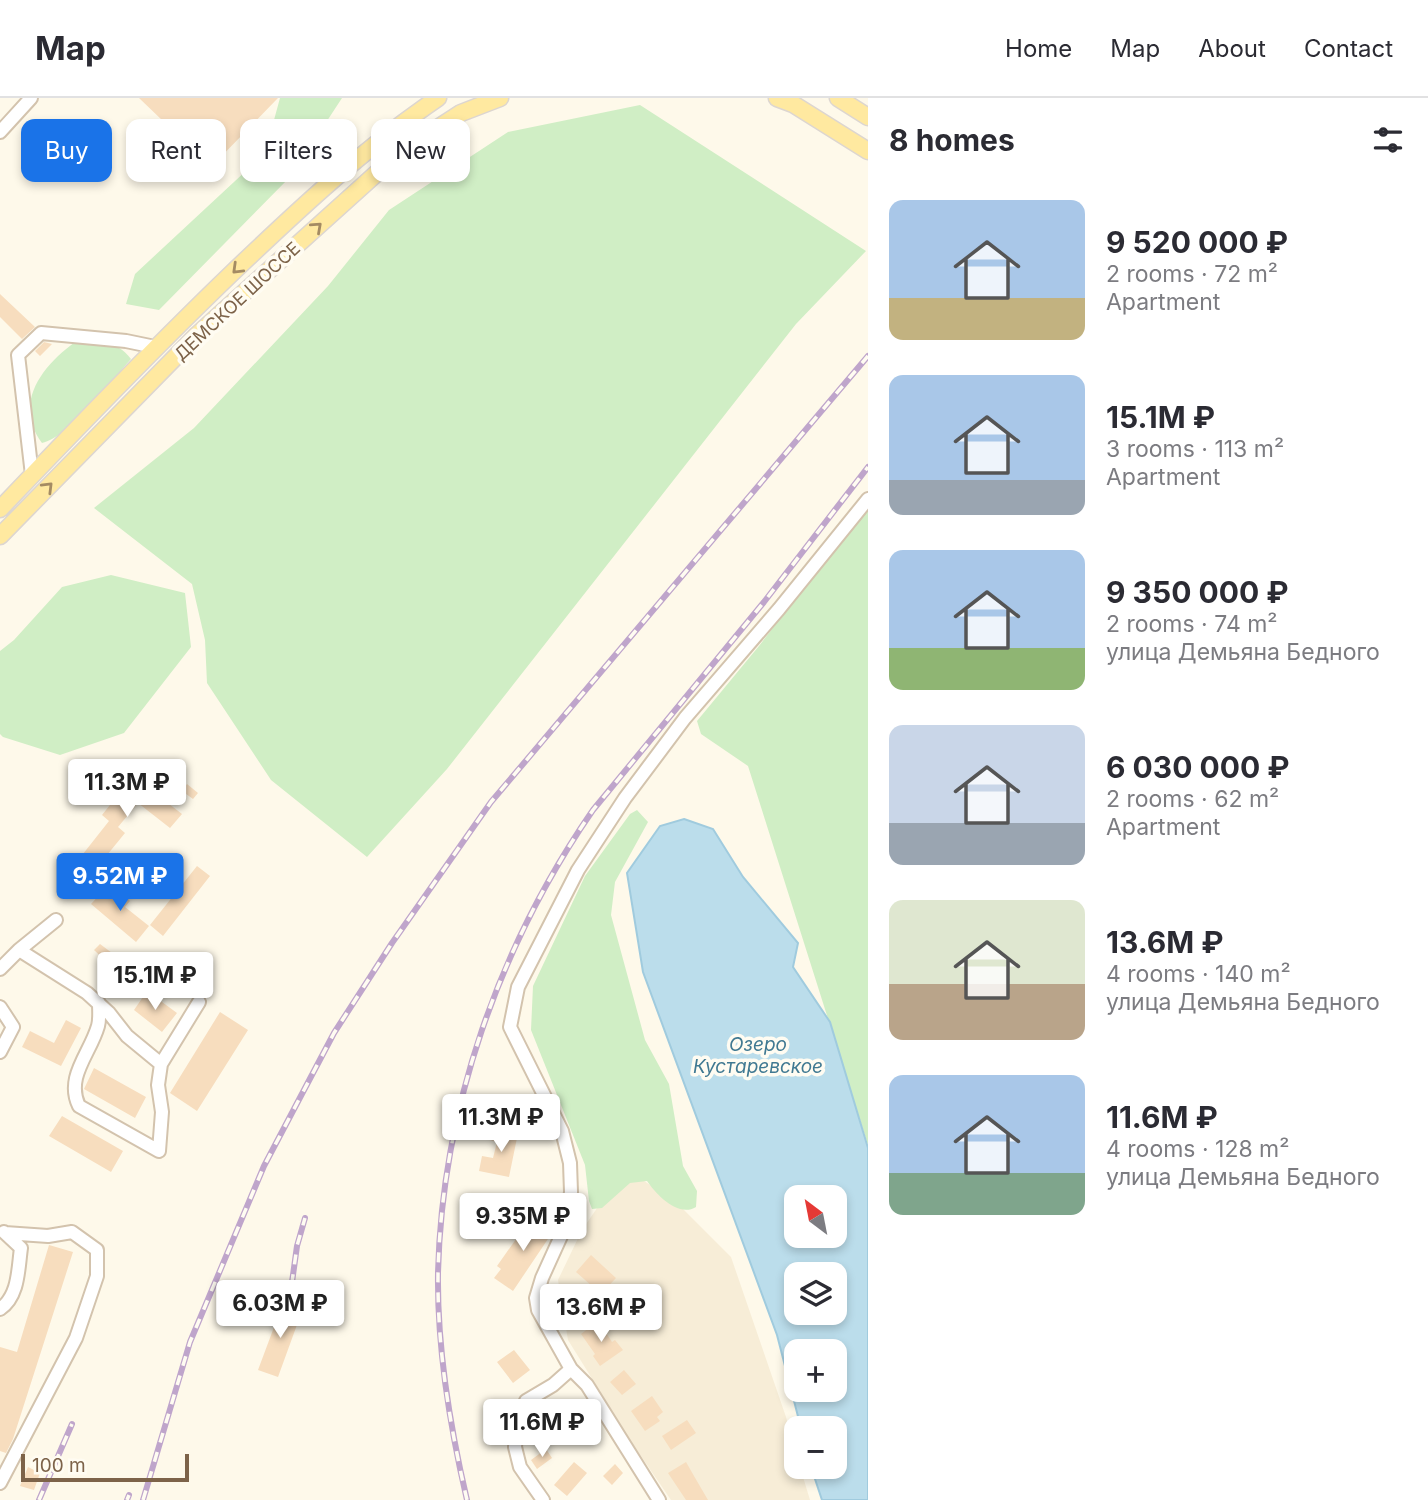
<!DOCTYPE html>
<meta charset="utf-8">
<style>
:root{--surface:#fff;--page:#f7f7f7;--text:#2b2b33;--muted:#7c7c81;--line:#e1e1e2;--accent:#1a73e8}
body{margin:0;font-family:Inter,sans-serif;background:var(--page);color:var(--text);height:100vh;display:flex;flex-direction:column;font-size:26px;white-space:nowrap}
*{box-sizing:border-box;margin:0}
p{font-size:23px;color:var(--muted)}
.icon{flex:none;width:38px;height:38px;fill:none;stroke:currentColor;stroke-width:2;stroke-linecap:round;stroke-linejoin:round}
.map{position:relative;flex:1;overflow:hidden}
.panel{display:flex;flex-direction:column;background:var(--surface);width:560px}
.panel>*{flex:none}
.top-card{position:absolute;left:21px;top:21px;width:665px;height:63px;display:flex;gap:14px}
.needle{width:46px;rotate:328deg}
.buttons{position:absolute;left:784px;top:1087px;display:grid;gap:14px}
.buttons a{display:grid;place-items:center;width:63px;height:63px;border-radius:14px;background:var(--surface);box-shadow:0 4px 10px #0003;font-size:35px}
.scale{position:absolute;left:21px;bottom:18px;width:168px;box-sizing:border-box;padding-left:7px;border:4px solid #7d6349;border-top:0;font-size:19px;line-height:24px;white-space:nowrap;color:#7d6349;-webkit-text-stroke:5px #fffcf2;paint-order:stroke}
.price{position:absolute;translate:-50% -60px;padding:0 16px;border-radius:7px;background:#fff;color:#222;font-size:23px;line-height:46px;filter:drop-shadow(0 2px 4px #0008)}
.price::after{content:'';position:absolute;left:50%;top:42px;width:21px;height:16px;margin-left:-10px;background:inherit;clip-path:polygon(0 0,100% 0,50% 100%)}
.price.active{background:var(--accent);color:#fff}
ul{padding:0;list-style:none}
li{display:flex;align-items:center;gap:21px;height:175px;padding:0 21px}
li span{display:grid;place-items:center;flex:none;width:196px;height:140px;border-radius:14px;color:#555}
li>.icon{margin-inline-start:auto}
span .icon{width:84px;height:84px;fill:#fffc;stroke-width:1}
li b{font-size:30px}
h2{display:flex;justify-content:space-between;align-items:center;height:84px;padding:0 21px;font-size:30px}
.tag{padding:0 24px;border-radius:14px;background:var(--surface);box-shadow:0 4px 10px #0003;font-size:24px;line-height:63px}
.tag.active{background:var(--accent);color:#fff}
header{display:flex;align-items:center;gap:42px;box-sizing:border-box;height:98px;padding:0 35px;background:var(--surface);border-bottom:2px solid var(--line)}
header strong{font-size:33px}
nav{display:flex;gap:38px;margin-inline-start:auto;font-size:24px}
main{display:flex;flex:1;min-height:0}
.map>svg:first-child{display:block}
.residential{fill:#f7edd7}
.green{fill:#d0eec5}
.water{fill:#bbddeb;stroke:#a0cbde;stroke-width:2;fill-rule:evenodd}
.building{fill:#f7ddbe}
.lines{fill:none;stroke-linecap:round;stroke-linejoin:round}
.minor-casing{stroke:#d3c3ad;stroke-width:16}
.major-casing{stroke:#ddd6d0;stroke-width:19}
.minor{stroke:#fff;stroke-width:12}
.major{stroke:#ffe9a0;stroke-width:16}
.rail-casing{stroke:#bfa5cb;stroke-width:6}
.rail{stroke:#fffcf2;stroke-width:3.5;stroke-dasharray:10;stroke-linecap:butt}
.oneway{stroke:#a48b63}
.labels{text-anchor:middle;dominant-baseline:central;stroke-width:7;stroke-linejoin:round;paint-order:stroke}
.street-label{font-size:18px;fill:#7d6349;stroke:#fffcf2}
.water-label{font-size:19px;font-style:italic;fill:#407992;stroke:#fffcf2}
</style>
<header>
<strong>Map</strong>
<nav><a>Home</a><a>Map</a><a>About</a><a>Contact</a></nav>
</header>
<main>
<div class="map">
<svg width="868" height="1402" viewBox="0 0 868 1402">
<rect width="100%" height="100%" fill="#fef9ea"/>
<path class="residential" d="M638,1079L676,1104L731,1159L786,1319L796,1355V1368L800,1369L810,1402H671L632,1345L568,1242L558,1182L582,1132L604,1100Z"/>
<path class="green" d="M280,0H342L291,78L159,212L126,206L135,176L265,55Z
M640,7L866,153L796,226L447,671L367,759L271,682L207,585L205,542L192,486L94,410L194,330L328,188L389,112L508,34Z
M75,244C98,245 116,241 131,261C111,283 70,339 42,345C13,306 41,269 75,244Z
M868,412V1047L748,668L701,636L697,623L759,548L859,418Z
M111,477L185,495L191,549L124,635L60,657L3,639L0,636V553L14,542L62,489Z
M637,712L648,724L615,784L611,817L645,942L669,986L683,1068L697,1093L696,1109C678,1120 656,1096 647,1083L630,1085L602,1110L592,1111L589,1103L585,1067L531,932L533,888L585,778L630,716Z"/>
<path class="water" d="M684,721L713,731L743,779L798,845L793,869L830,924L868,1050V1402H822L811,1369L835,1368V1330H801L777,1237L643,874L627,775L660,728ZM796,1099H835V1138H796ZM796,1176H835V1214H796ZM796,1253H835V1292H796Z"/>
<path class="building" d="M139,0H278L211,69Z
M0,196L35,229L22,241L0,219Z
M44,244L52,246L40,258L35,253Z
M133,678L182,716L170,730L138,705L118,729L125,735L94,773L79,761L109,723L102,717Z
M187,686L198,695L193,701L182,693Z
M197,768L210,778L163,838L150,827Z
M114,789L130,803L125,809L149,828L136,844L91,806L104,792L108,796Z
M100,846L116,858L110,867L94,852Z
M147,893L177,915L162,934L134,912Z
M220,914L248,932L197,1013L170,995Z
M66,922L81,930L61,968L22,949L30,933L54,945Z
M94,970L146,999L135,1020L84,991Z
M62,1018L123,1053L111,1074L49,1038Z
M493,1030L518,1035L509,1079L479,1073L482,1058L493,1060L497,1044L490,1042Z
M533,1117L554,1132L513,1193L494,1180L501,1171L497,1168Z
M49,1147L73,1154L13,1341L6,1355L0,1353V1249L17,1254Z
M591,1157L616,1180L601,1196L576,1174Z
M283,1205L302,1213L278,1279L258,1272Z
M598,1223L612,1244L615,1242L623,1252L600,1268L593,1258L595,1256L581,1236Z
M514,1252L530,1272L513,1285L497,1264Z
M624,1272L636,1286L622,1297L610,1284Z
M652,1298L663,1314L657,1319L660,1323L645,1333L631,1313Z
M687,1322L696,1335L671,1352L662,1338Z
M546,1351L552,1360L537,1371L531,1362Z
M574,1364L587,1375L567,1398L554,1387Z
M686,1364L694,1378L708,1402H686L668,1375Z
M615,1366L623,1375L612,1387L603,1378Z
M28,1369L40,1375L34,1392L20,1388Z"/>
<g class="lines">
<defs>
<path id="minor" d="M0,34L31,0
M32,377L18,257L41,235L126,243L155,249
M19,852L87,895L109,915L127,938L161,966L199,904
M0,871L19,852L56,822
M99,905C99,913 100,921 98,928C90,956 65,979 79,1008L159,1053L162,1014L158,987L161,966
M0,909L13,929L0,954
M0,1211C19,1198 18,1171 21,1150L4,1134
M0,1385L76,1240L97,1178V1152L72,1134L48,1138L5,1135
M543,1402L520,1369L515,1349L517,1326L526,1303L553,1287L571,1271
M659,1402L587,1287L571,1271L538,1212L536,1200L542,1180L566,1127L571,1094L570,1065L562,1033L510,929L518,889L578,772L625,700L685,620L779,511L868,401"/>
<path id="major" d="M777,0L793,6L868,53
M838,0L868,19
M0,411C76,331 152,252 231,176C297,113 363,51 438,0
M0,438L197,237L398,56L461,15L500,0"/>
</defs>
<use href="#minor" class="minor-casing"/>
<use href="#major" class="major-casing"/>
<use href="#minor" class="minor"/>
<use href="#major" class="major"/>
<defs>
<path id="rail" d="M289,1206L297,1148L305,1120
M39,1402L72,1326
M127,1402L129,1397
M143,1402L190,1244L264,1068L334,935L392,845L491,704L868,258
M467,1402C450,1329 437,1251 438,1175C442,1010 499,848 593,712L764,504L868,369"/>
</defs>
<use href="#rail" class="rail-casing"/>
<use href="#rail" class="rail"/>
</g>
<defs><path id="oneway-chevron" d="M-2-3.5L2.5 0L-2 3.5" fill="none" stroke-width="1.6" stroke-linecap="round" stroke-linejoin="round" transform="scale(1.75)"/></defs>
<g class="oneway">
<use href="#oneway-chevron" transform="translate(317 129) rotate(-42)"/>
<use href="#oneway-chevron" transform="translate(237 171) rotate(136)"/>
<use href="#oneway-chevron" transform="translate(48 389) rotate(-45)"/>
</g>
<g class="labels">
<g class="street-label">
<text transform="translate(237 203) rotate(-43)">ДЕМСКОЕ ШОССЕ</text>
</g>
<g class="water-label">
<text x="758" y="946">Озеро<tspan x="758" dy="22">Кустаревское</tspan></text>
</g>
</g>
</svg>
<div class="buttons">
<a><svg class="needle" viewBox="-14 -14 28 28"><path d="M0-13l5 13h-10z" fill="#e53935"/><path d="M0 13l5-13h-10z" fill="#7c7c81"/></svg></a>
<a><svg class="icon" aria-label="layers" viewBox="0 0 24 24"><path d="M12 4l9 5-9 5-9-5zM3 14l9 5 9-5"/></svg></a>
<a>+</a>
<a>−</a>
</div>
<div class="scale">100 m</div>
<b class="price" style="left:127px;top:721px">11.3M ₽</b>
<b class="price active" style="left:120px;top:815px">9.52M ₽</b>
<b class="price" style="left:155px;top:914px">15.1M ₽</b>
<b class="price" style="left:501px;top:1056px">11.3M ₽</b>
<b class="price" style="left:523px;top:1155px">9.35M ₽</b>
<b class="price" style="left:280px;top:1242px">6.03M ₽</b>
<b class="price" style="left:601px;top:1246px">13.6M ₽</b>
<b class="price" style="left:542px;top:1361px">11.6M ₽</b>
<div class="top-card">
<a class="tag active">Buy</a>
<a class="tag">Rent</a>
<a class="tag">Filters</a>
<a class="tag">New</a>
</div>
</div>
<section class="panel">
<h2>8 homes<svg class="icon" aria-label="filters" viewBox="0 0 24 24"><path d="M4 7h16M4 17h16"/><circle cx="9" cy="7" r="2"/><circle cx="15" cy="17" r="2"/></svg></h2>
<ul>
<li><span style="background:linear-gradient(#a9c7e8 70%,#c2b280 0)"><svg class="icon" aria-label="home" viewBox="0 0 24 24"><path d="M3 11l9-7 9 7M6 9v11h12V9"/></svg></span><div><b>9 520 000 ₽</b><p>2 rooms · 72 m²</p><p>Apartment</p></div></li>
<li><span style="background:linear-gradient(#a9c7e8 75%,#9aa5b1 0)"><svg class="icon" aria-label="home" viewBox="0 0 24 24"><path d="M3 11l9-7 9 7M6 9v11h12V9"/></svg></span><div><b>15.1M ₽</b><p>3 rooms · 113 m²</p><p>Apartment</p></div></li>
<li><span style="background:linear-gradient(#a9c7e8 70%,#8fb573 0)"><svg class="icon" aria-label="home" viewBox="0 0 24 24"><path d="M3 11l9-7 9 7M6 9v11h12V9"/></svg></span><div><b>9 350 000 ₽</b><p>2 rooms · 74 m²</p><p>улица Демьяна Бедного</p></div></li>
<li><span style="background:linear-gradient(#c9d6e8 70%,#9aa5b1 0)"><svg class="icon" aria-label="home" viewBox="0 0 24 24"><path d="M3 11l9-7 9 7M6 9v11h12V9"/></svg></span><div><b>6 030 000 ₽</b><p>2 rooms · 62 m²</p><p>Apartment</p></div></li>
<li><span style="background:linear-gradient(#dfe7d0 60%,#b9a48a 0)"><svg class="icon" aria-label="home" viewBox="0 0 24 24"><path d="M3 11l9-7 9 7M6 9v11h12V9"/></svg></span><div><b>13.6M ₽</b><p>4 rooms · 140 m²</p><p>улица Демьяна Бедного</p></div></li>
<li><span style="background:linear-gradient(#a9c7e8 70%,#7fa58c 0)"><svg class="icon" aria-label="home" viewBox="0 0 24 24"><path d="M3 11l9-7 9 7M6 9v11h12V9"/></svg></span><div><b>11.6M ₽</b><p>4 rooms · 128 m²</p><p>улица Демьяна Бедного</p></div></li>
</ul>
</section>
</main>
